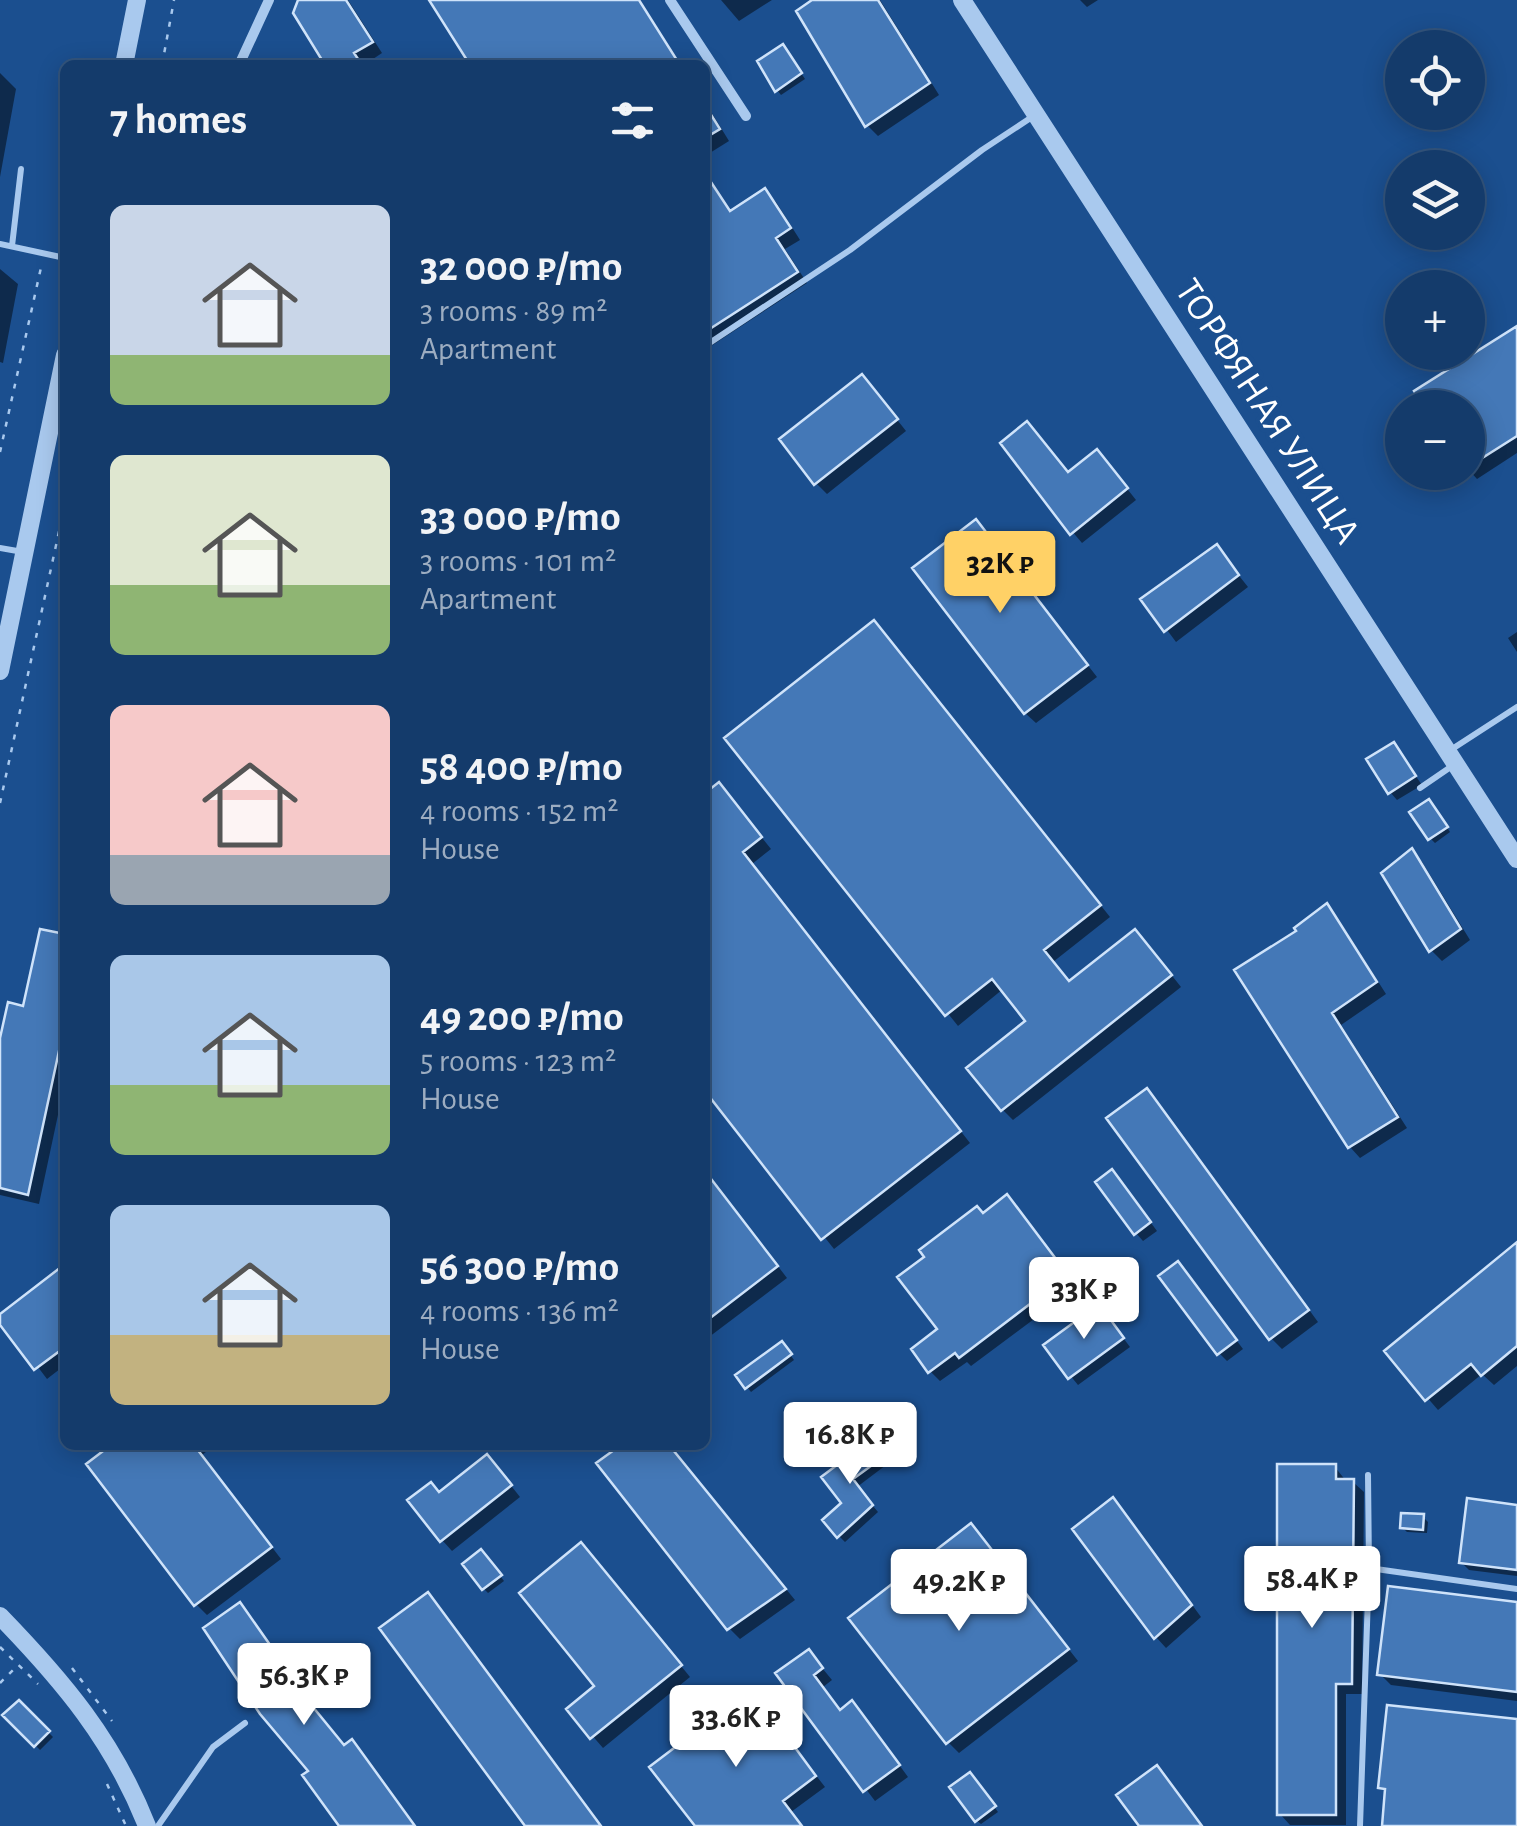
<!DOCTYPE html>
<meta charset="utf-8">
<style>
:root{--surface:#143b6b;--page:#214673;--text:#f1f3f6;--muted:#9dadc1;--line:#33557e;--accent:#ffd166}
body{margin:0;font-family:"Alegreya Sans",sans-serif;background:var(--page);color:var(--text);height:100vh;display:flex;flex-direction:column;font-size:38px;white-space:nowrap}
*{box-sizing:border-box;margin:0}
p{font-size:32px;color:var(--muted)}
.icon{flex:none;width:55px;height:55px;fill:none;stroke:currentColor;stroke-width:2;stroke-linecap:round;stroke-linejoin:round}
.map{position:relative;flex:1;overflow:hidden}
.drawer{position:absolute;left:60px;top:60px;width:650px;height:1390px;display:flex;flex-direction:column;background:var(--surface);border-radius:15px;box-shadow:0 5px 25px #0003,0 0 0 2px var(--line)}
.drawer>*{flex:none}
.fabs{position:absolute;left:1385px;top:30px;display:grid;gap:20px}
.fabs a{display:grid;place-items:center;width:100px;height:100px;border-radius:50%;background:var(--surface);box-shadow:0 5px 25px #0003,0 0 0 2px var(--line);font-size:50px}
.price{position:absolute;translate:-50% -85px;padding:0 22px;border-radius:10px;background:#fff;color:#222;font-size:32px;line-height:65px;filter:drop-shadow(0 2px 5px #0008)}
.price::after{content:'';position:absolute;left:50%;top:60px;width:30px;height:22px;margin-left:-15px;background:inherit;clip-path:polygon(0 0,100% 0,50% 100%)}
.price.selected{background:var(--accent);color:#111}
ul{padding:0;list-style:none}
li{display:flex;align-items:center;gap:30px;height:250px;padding:0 50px}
li span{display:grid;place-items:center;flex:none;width:280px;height:200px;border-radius:15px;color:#555}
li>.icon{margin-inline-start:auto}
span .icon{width:120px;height:120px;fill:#fffc;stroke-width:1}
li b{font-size:42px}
h2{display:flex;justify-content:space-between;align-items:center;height:120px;padding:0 50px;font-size:42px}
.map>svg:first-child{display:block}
.shadow{fill:#0007}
.building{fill:#4478b7;stroke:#cfe3fa;stroke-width:2.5}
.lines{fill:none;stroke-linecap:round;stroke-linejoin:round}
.path{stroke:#a9c9ee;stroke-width:2.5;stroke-dasharray:5 8;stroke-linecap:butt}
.service{stroke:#a9c9ee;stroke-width:6}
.minor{stroke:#a9c9ee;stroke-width:10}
.tertiary{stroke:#a9c9ee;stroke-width:18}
.labels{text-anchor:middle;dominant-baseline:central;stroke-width:9;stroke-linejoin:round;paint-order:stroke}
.street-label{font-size:38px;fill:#fff;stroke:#1b4f8f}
</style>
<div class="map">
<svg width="1517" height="1826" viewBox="0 0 1517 1826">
<rect width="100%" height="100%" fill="#1b4f8f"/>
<path class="shadow" d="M301,0H348L382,53L364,65H328Z
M432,0H640L681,65H473Z
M721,0H772L739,21Z
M816,0H880L939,95L878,136L867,125Z
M1080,0H1098L1087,7Z
M787,52L805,79L781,95L777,90Z
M0,73L16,89L0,177Z
M705,102L729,141L705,156Z
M709,183L732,213L765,192L776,202L800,240L785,249L807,283L705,350V185Z
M0,269L18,284L3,363L0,362Z
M1517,328V453L1477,479L1468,469V408Z
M872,388L906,431L827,494L816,483Z
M1106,462L1136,500L1082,543L1042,496L1069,474Z
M976,522L1097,677L1036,723L1025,713Z
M1217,548L1248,587L1176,642L1144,599Z
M1517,632V652L1508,638Z
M885,634L1110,917L1053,962L1070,984L1146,943L1181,987L1013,1120L1003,1110L1029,1022L1003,989L958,1026L728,739Z
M1394,745L1422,785L1397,800L1390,792Z
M705,793L729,796L771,849L752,864L970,1143L834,1249L705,1087Z
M1433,806L1450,832L1435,843L1430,838Z
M1412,851L1422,862L1470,940L1442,961L1431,950Z
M1327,906L1337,917L1386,994L1341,1025L1407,1128L1360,1158L1350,1147L1299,932Z
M65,937V1082L39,1204L0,1195V1050Z
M1157,1102L1318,1322L1282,1349L1271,1338Z
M705,1171L787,1278L705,1340Z
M1119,1180L1157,1231L1143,1241L1136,1233Z
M1017,1208L1077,1287L971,1366L967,1362L940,1381L930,1371L941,1330L983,1215Z
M1517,1245V1366L1494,1385L1482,1374L1438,1410L1387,1351Z
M65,1266V1365L47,1379L0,1317Z
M1185,1272L1243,1349L1227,1361L1219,1353Z
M1106,1315L1130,1347L1078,1385L1046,1346Z
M786,1349L794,1360L751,1392L747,1387Z
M115,1445H215L202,1455L281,1559L207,1615L196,1604Z
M625,1445H668L795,1600L740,1639L729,1628Z
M879,1448L890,1462L857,1487L878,1512L845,1542L839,1536L844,1504L824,1477Z
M1335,1467L1346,1481L1353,1482L1364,1492L1362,1694H1346V1825H1290L1280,1814Z
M497,1468L520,1497L452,1551L442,1540L440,1494Z
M1517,1507V1576L1469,1570L1461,1562Z
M1123,1511L1201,1617L1166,1648L1156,1637Z
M1423,1517L1428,1522L1427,1533L1407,1532L1402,1527Z
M981,1537L1078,1661L959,1753L948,1742Z
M592,1556L690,1677L603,1748L570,1710L598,1687Z
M486,1557L504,1581L488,1593L484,1589Z
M428,1595L439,1606L601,1826H528Z
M1517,1604V1701L1391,1685L1380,1674Z
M240,1605L298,1683L294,1686L345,1747L352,1742L362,1753L415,1826H343L312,1771Z
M809,1652L832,1680L823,1687L841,1711L862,1714L908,1777L875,1801L779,1674Z
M752,1693L825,1787L791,1812L802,1826H698Z
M19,1703L53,1737L40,1750L6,1715Z
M975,1780L998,1812L981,1824L976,1820Z"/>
<path class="building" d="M298,0H346L373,42L354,53L362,65H325L293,13Z
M429,0H639L680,65H470Z
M812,0H878L930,83L865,127L796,11Z
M783,44L802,73L775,92L757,61Z
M705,105L720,129L705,138Z
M705,173L730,211L765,188L791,228L776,238L798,272L705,332Z
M1517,326V436L1468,467V408H1425L1414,391Z
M862,374L898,419L814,485L779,439Z
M1027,421L1068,472L1097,449L1128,488L1070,535L1000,443Z
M976,519L1088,665L1024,714L912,568Z
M1217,544L1239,575L1164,632L1140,599Z
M874,620L1101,905L1044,950L1069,981L1135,929L1172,975L1001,1111L966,1068L1025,1021L992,979L945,1016L724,738Z
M1394,742L1416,776L1388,794L1366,759Z
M719,782L762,837L743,852L961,1131L821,1240L705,1091V793Z
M1429,799L1448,827L1428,840L1409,812Z
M1412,848L1461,929L1429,952L1381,873Z
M1327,903L1377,982L1332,1013L1398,1117L1348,1148L1234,970L1296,931L1294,928Z
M40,929L65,934V1023L28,1195L0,1188V1038L8,1002L23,1006Z
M1147,1088L1309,1310L1269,1340L1106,1118Z
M1112,1169L1151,1222L1134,1235L1095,1182Z
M705,1171L778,1266L705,1322Z
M1007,1194L1068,1275L959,1358L955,1353L928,1373L911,1349L937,1329L897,1277L924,1257L919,1250L977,1206L983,1213Z
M1517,1242V1346L1481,1376L1471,1364L1425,1401L1384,1351Z
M1178,1261L1237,1340L1217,1355L1158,1276Z
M65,1264V1347L34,1370L0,1325V1314Z
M1099,1304L1124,1338L1068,1379L1043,1345Z
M782,1341L792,1354L745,1389L735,1375Z
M873,1438L886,1455L853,1479L873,1505L837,1538L822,1520L841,1503L821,1477Z
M111,1445H194L272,1547L194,1606L86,1464Z
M621,1445H669L786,1589L727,1630L596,1463Z
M487,1454L512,1485L440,1542L407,1500L431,1482L439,1492Z
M1277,1464H1336V1479H1354L1352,1684H1336V1815H1277Z
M1113,1497L1192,1605L1154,1639L1072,1529Z
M1467,1498L1517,1505V1570L1459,1563Z
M1401,1513L1424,1514L1423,1530L1400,1528Z
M971,1523L1069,1649L946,1744L848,1618Z
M581,1542L682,1665L590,1739L566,1709L594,1686L519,1593Z
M481,1549L502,1575L482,1590L462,1564Z
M1388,1586L1517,1602V1692L1377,1675Z
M428,1592L601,1826H525L379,1628Z
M240,1602L289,1672L286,1674L344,1745L352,1739L415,1826H339L302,1775L308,1771L260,1714L203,1628Z
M809,1649L823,1668L814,1675L840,1710L852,1700L900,1765L863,1792L775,1673Z
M752,1689L816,1776L783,1801L802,1826H695L649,1767Z
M19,1700L50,1731L34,1747L2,1715Z
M1387,1705L1517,1719V1826H1382L1385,1789L1378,1788Z
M1157,1765L1202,1826H1139L1116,1795Z
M970,1772L996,1806L975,1822L949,1787Z"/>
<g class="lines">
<path class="path" d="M162,65L174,0
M0,452L42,263
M0,803L65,504
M0,1647L38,1684
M72,1668L112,1721
M0,1683L17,1666
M107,1784L126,1826"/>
<path class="service" d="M0,244L65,258
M12,246L21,169
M705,346L850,250L982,150L1035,115
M0,548L23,552
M1449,751L1517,707
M1420,788L1455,764
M1369,1568L1517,1589
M158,1826L213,1747L245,1723
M1360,1826L1369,1568L1368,1475"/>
<path class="minor" d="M670,0L746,116
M239,65L269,0"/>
<path class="tertiary" d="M962,0L1517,859
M124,65L137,0
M0,671L65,355
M0,1616C63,1681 113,1740 147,1826"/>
</g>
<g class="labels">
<g class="street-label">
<text transform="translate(1267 412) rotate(57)">ТОРФЯНАЯ УЛИЦА</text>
</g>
</g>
</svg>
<div class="fabs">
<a><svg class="icon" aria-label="locate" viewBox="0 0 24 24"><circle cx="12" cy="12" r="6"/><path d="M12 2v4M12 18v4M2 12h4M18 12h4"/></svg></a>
<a><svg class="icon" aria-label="layers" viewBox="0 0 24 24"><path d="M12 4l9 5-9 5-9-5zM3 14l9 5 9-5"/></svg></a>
<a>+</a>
<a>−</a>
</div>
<b class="price selected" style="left:1000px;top:616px">32K ₽</b>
<b class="price" style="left:1084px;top:1342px">33K ₽</b>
<b class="price" style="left:850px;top:1487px">16.8K ₽</b>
<b class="price" style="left:1312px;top:1631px">58.4K ₽</b>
<b class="price" style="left:959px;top:1634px">49.2K ₽</b>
<b class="price" style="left:304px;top:1728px">56.3K ₽</b>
<b class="price" style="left:736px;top:1770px">33.6K ₽</b>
<section class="drawer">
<h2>7 homes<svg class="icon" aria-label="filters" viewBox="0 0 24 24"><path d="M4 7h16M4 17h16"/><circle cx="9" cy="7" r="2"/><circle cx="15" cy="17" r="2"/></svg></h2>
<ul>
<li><span style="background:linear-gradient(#c9d6e8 75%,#8fb573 0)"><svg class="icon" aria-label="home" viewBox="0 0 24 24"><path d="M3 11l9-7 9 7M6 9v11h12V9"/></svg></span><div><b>32 000 ₽/mo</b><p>3 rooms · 89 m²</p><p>Apartment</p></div></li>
<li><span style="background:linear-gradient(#dfe7d0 65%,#8fb573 0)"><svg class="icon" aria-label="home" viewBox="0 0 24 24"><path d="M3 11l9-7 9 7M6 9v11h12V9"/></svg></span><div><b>33 000 ₽/mo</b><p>3 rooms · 101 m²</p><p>Apartment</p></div></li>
<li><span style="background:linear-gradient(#f6c9c9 75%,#9aa5b1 0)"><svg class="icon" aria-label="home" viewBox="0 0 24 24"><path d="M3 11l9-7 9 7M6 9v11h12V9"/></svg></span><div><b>58 400 ₽/mo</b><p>4 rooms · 152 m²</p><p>House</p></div></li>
<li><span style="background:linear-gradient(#a9c7e8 65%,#8fb573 0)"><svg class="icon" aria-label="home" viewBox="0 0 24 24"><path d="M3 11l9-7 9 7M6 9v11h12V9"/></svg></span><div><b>49 200 ₽/mo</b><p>5 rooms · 123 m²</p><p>House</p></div></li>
<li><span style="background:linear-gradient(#a9c7e8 65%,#c2b280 0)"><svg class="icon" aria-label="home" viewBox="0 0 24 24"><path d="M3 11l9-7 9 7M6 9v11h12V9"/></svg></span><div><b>56 300 ₽/mo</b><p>4 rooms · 136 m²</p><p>House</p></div></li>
</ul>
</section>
</div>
